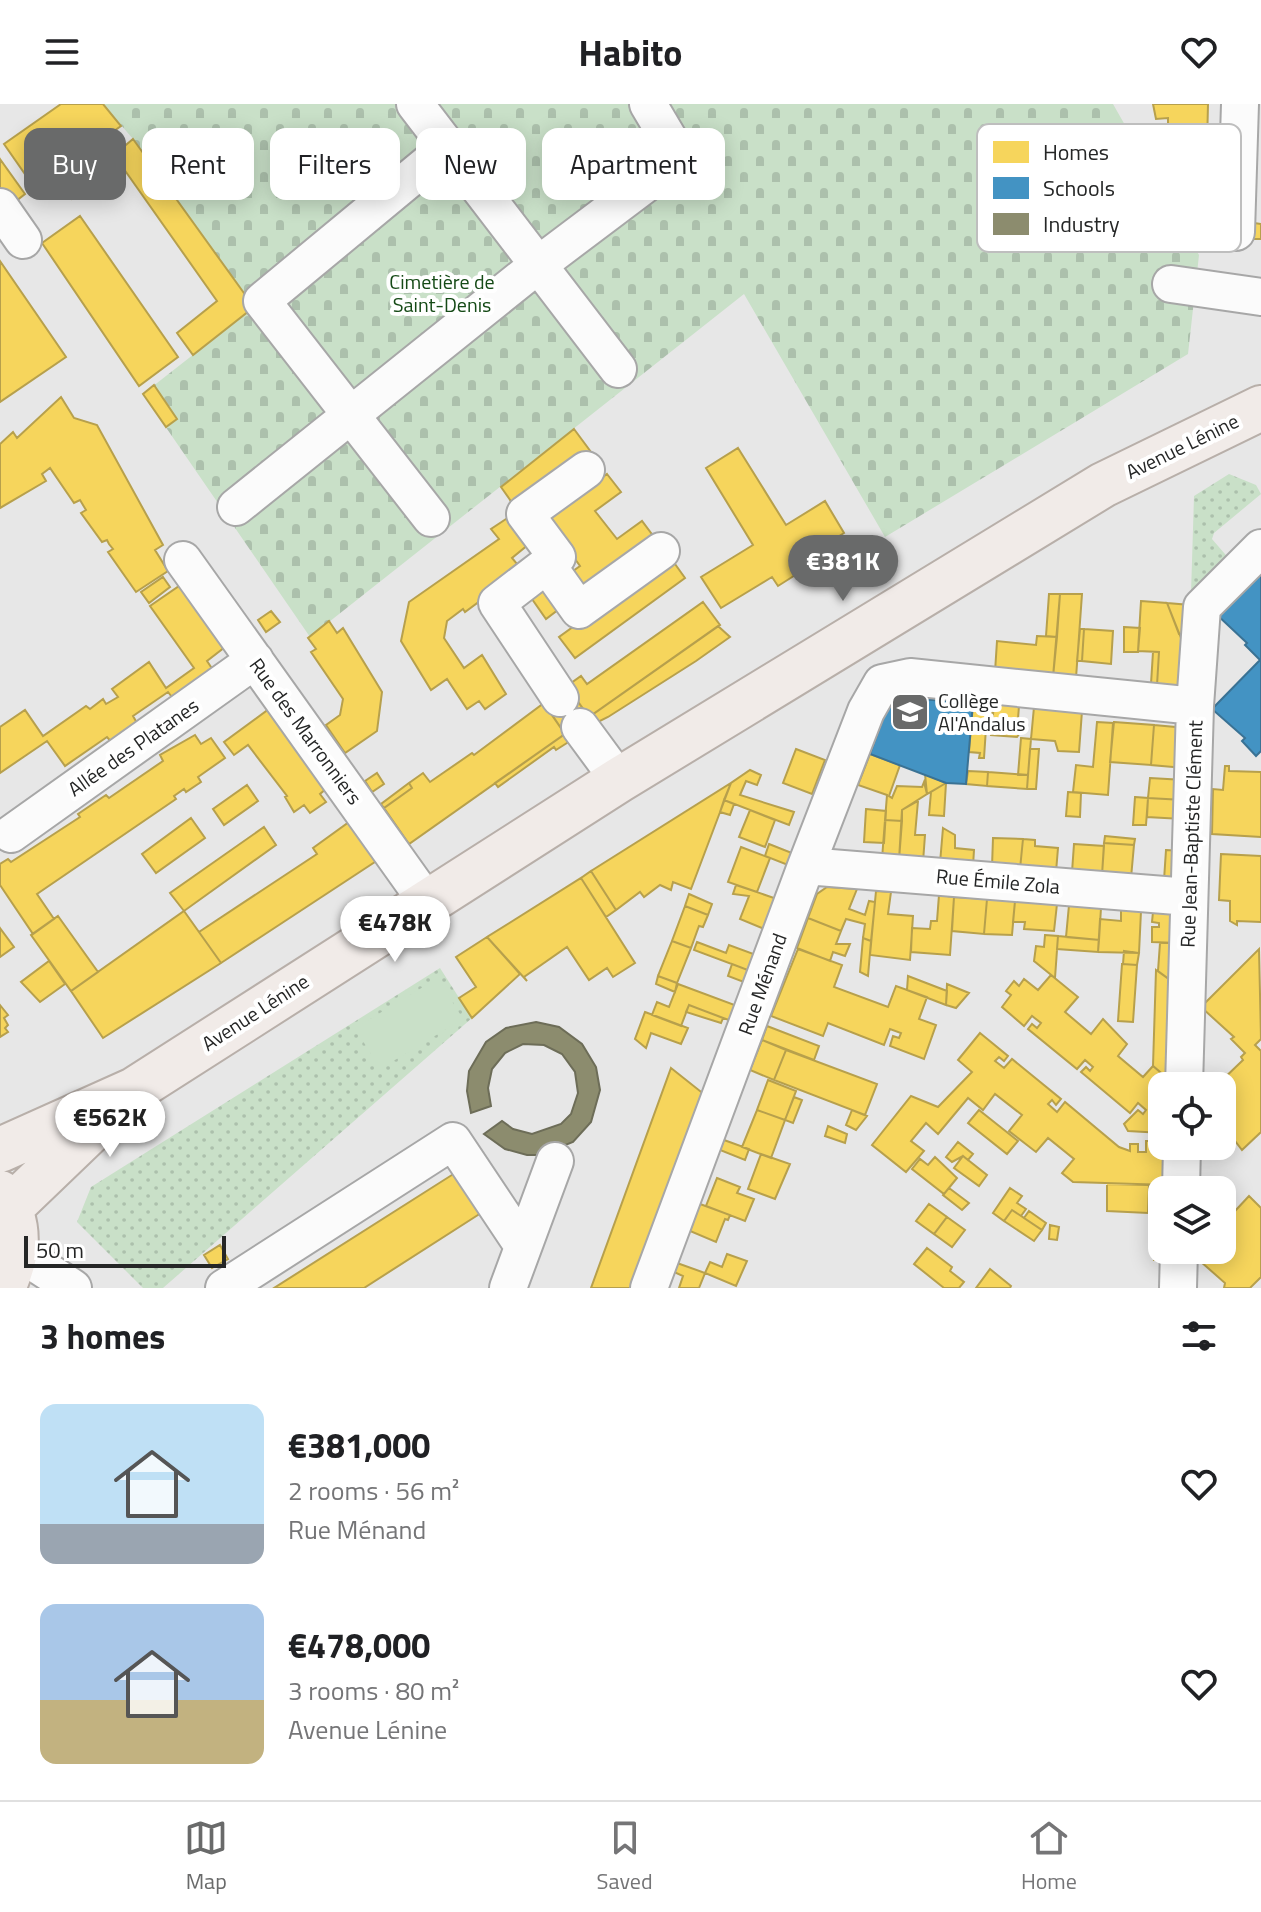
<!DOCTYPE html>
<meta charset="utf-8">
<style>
:root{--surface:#fff;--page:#f6f6f6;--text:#202124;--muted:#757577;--line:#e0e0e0;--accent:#696a6a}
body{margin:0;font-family:"Titillium Web",sans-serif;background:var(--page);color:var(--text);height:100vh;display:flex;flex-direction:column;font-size:30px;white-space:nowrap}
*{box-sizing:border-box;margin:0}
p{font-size:26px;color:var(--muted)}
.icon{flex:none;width:44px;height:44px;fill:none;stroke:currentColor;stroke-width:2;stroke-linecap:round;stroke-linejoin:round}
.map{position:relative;height:1184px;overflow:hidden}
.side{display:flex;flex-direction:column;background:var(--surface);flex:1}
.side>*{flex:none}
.hud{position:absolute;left:24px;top:24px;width:800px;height:72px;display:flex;gap:16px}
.buttons{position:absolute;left:1148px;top:968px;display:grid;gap:16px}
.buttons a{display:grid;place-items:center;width:88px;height:88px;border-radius:16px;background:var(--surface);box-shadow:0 4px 20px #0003;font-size:40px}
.scale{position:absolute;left:24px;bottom:20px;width:202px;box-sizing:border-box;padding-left:8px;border:4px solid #252626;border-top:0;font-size:22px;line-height:28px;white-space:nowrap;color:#252626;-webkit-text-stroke:6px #fff;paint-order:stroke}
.price{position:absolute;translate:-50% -68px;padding:0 18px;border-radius:28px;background:#fff;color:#222;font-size:26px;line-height:52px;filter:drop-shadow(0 2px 4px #0008)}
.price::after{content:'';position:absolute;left:50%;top:48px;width:24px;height:18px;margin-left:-12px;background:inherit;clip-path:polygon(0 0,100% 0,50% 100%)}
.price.current{background:var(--accent);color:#fff}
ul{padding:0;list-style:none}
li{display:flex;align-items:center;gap:24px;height:200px;padding:0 40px}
li span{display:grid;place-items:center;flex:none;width:224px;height:160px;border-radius:16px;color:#555}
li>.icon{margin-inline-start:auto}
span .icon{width:96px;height:96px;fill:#fffc;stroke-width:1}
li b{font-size:34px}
h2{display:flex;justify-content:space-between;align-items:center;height:96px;padding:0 40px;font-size:34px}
.tag{padding:0 28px;border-radius:16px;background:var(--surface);box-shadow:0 4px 20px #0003;font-size:28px;line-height:72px}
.tag.current{background:var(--accent);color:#fff}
header{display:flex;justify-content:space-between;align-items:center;height:104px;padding:0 40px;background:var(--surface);font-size:36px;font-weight:700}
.menu{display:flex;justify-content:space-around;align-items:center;height:112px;border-top:2px solid var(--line);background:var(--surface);font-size:22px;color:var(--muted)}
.menu a{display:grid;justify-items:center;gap:4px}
.menu .current{color:var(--accent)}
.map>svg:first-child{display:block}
.cemetery{fill:url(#cemetery-stones)}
.park{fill:url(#park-dots)}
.pitch{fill:#c9e0c8}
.homes{fill:#f6d55c;stroke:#b7a04c;stroke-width:2}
.schools{fill:#4393c3;stroke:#3a7294;stroke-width:2}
.industry{fill:#8c8c6e;stroke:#6d6d58;stroke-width:2}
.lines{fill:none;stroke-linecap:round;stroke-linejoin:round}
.minor-casing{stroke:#a7a7a7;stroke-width:40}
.major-casing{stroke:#b8afa9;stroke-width:48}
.minor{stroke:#fbfbfb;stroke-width:36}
.major{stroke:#f1ebe8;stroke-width:44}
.labels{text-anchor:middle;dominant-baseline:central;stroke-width:8;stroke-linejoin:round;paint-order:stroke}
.park-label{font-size:20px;fill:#154a16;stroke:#fff}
.street-label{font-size:20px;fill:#252626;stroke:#fff}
.poi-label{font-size:20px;fill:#252626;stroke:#fff;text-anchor:start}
.key{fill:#fff;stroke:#bebebe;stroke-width:2}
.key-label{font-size:22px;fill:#252626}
</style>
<header><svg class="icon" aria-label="menu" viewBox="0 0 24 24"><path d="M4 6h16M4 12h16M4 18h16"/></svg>Habito<svg class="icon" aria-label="heart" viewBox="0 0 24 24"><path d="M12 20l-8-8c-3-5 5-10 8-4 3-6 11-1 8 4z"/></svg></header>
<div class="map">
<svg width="1261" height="1184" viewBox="0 0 1261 1184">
<defs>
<pattern id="cemetery-stones" width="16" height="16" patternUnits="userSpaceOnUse" patternTransform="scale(2)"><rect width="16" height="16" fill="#c9e0c8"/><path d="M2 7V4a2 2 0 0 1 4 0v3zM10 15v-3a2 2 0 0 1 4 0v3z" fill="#acc0ac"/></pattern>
<pattern id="park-dots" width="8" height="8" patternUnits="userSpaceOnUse" patternTransform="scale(2)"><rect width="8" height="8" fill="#c9e0c8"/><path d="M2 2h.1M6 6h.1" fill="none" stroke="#acc0ac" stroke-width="1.8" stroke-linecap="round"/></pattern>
</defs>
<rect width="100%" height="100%" fill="#e7e7e7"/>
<path class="cemetery" d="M103,0H1113L1199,151L1188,250L885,433L744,190L310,533L143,290L254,203L133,35Z"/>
<path class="park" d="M1229,370L1256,381L1261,390L1214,429L1212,435L1231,457L1191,490L1194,392Z
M440,864L472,914L163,1184H143L77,1118L91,1083Z"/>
<path class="pitch" d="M438,874L463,915L380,965L355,924Z"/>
<path class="homes" d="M61,0H103L121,22L34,83L4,40Z
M1153,0H1208L1207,42H1168V14L1156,15Z
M133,35L254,203L193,251L177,229L217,197L114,51Z
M92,47L109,70L72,95L56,73Z
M0,55L25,90L11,101L0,85Z
M80,112L178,253L139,282L42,139Z
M1254,119L1261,120V135H1254Z
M0,157L66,253L0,298Z
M154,281L177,315L166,323L143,290Z
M61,293L74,314L97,321L163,441L155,446L168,467L136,488L108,448L113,445L109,440L107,436L102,438L81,409L86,406L80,396L74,399L50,364L42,370L46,377L0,404V340L13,328L17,334Z
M574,325L591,348L515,403L501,383Z
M738,344L786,421L825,397L844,429L806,453L811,461L778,482L772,473L721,504L701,473L753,441L706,364Z
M607,370L621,388L595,407L617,435L642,417L657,437L580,490L566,472L580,462L560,434L540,419Z
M509,413L529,440L512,454L522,466L465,508L463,505L447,517L444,534L464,564L482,551L506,590L485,605L479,597L467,605L447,575L431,586L401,537L409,498L499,435L491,425Z
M670,453L685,474L575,554L559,533Z
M163,473L170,483L149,499L141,488Z
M182,480L225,543L207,557L219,575L179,602L168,588L133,612L137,619L114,641L107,633L65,662L47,637L0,669V623L25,606L43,632L86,602L90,605L103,595L106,600L118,593L112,585L149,558L166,584L194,564L150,502Z
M549,483L563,502L546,515L532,495Z
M1049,490H1060L1057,533L1046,532Z
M1060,490H1082L1076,574L1053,573Z
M1141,497L1167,499L1181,534L1184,582L1157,581L1159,548L1138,547Z
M703,498L720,521L589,613L567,582L581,572L587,580Z
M1167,499L1190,501L1189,530H1179Z
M271,507L280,518L266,528L258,516Z
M329,517L337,529L343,524L382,588L377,627L345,649L326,621L340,611L343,595L311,548L316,545L308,534Z
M718,522L730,533L696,557L608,613L594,620L589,613Z
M1124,523L1140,524L1138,548H1124Z
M1080,525H1084L1082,557H1077Z
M1084,525L1113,527L1111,560L1082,557Z
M1037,532L1057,533L1053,573L995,568L997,537L1036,541Z
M1153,548H1159L1157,581L1151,580Z
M570,587L589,613L565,630L547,604Z
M544,599L565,630L409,740L384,704L412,684L409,679L423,669L430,678L472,649L474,651Z
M973,599L994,600L992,609H987L984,654H979L980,649L969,648Z
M994,600L1019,602L1018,615H1023L1018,618L1017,626H1022L1017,633L991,631Z
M1034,603L1082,607L1079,648L1058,647L1055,637L1031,635Z
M269,605L327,684L320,690L326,698L310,709L304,701L294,708L285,693L287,692L248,641L234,651L224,638Z
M1097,618L1113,619L1108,691L1073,688L1076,661L1093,663Z
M1114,618L1154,621L1151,661L1110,658Z
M1154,621L1186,624L1184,664L1151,661Z
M565,630L570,637L556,646L554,643L498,683L495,679Z
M195,631L201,640L211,634L225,654L198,673L201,678L186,688L184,685L174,692L176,695L37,790L54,815L33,830L0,781V760L8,755L11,758L80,713L78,710L106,691L109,694L163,657L160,651Z
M1021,634L1031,635L1028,671H1018Z
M796,645L825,656L812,690L783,679Z
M1030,645H1039L1036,685H1027Z
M870,650L900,661L889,692L892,694L897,682L922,683L924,678L927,690L902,706V717L885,716L887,691L858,681Z
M1225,662H1229V667L1261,668V733L1212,730L1213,685L1223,686Z
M750,666L761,671L757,681L746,677L740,691L794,708L789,721L724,696L731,679Z
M968,667L988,668L987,682L966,680Z
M988,668L1028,671L1027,685L987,682Z
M377,669L384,680L372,688L365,677Z
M925,670L946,679L927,690Z
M1150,674L1184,676L1183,696L1148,694Z
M409,679L412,684L384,704L381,700Z
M731,679L691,785L673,778L671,786L660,781L644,793L640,788L616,806L591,767Z
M946,679L944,712L929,711L931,688Z
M247,681L258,697L224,721L213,705Z
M1068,688L1081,689L1080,713L1066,712Z
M1135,693L1148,694L1146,721H1133Z
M1148,694L1183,696L1182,715L1147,713Z
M724,696L734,700L730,711L720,708Z
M918,697L915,731H925L923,758L899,756L902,706Z
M866,705L886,707L884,739L864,738Z
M750,706L775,716L765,743L739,733Z
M356,713L384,752L221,859L199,828L317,750L313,744Z
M191,714L205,734L156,769L142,750Z
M885,716L902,717L899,756L882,755Z
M264,723L276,741L184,807L170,789Z
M943,724L955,731V744L974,746L973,762L940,759Z
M1105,732L1135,735L1134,741L1104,739Z
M993,734L1023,735L1020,765L992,763Z
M1023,735L1035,736V742L1058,744L1056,768L1020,765Z
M1104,739L1134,741L1131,774L1102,771Z
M769,740L797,751L793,763L765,752Z
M1074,740L1104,742L1102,771L1072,768Z
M741,743L770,754L757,788L728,778Z
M1166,746L1181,747L1180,777L1164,776Z
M1221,750L1261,752V818L1237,817V821L1230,817V797L1219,796Z
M591,767L616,806L606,813L581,774Z
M581,774L635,859L613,873L607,864L589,876L567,843L524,873L527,877L487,833Z
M736,781L780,796L769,827L740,815L749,792L733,790Z
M827,783L857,785L849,805L865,811L869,797L875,798L871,837L863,834L865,820L846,815L841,827L808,814L817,790Z
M876,787L891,788L888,810L913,812L910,856L870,851Z
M689,790L712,800L708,811L685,802Z
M939,791L954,793L950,851L911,848L912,824L930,825L931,817H937Z
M954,793L987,795L984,830L952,827Z
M987,795L1015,797L1012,831L984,830Z
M1015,797L1057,800L1054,827L1024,825L1025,818H1013Z
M1069,801L1101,804L1099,836L1066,833Z
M685,802L708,811L703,823L699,822L691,844L672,837Z
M1121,805L1141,807L1139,849L1098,848L1100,815L1121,817Z
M184,807L221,859L103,934L71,887Z
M1153,808L1179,810L1178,839L1152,838V823H1159V819L1152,818Z
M58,812L98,868L71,887L31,831Z
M808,814L841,827L836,840H850L845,852L833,848L830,857L797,844Z
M0,824L14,843L0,853Z
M1045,831L1058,832L1055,874L1034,857L1036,842L1044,843Z
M1058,832L1099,836L1098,848L1057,845Z
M487,833L520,870L472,914L459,894L476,883L456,853Z
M863,834L871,837L868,872L860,868Z
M672,837L691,844L677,879L658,872Z
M697,838L726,849L729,841L759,852L753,868L694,846Z
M1160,839H1178L1177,881L1158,867Z
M798,845L842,861L834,883L888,903L896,882L927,893L919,915L936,921L924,955L890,942L893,932L899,934L901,929L890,925L884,941L828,919L823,932L771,912Z
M1259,845L1261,935L1255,941L1261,947V1028L1242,1046L1222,1020V982H1216L1243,956L1241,953L1245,949L1231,935L1234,933L1201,903Z
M1124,847L1139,849L1137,861L1123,860Z
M49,857L65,880L40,898L21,878Z
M732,860L753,868L749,880L728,872Z
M1122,860L1137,861L1133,918L1118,917Z
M1156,866L1177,881L1173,979L1153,962Z
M1051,871L1078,893L1065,908L1091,930L1103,915L1127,940L1118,952L1143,973L1153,962L1173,979L1162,982V1029L1128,1027L1124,1020L1138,1006L1143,1010L1146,1006L1138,999L1130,1009L1081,968L1086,963L1090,967L1093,963L1085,956L1077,965L1028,925L1032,920L1037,924L1041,919L1032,912L1024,922L1002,903L1011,891L1006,887L1014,877L1019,882L1024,875L1038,886Z
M658,872L677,879L675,888L656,880Z
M908,872L947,887L946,901L907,886Z
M678,880L740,903L734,918L689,901L681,922L652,911L657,898L669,903Z
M947,880L969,889L956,904L946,901Z
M0,901L8,911L4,914L8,921L5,924L8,928L0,933Z
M689,901L723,914L721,919L686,908Z
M645,908L688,924L681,940L651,929L646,944L635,935Z
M767,922L819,942L814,956L762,936Z
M980,929L1008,952L1004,957L999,953L995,957L1004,964L1012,955L1061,995L1056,1001L1052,996L1048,1000L1057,1008L1065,998L1119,1043L1130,1047V1040H1138V1048H1146V1037H1162V1042H1171L1169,1081L1073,1078L1062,1069L1074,1055L1048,1034L1036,1048L1009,1027L1022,1011L995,990L983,1006L968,994L938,1030L926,1019L911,1037L924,1047L906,1068L872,1041L911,992L938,1003L972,968L958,956Z
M762,936L786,946L774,976L750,966Z
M786,946L877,980L865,1011L774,976Z
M671,964L705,991L631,1184H591Z
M768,976L796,987L785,1016L757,1006Z
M794,993L802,996L793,1019L785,1016Z
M757,1006L785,1016L771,1054L742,1043Z
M852,1006L867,1012L856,1026L846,1021Z
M979,1006L1018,1037L1007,1050L968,1019Z
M828,1022L847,1030L845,1039L825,1032Z
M724,1036L749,1045L745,1056L720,1046Z
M958,1038L973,1050L968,1056L963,1052L952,1058L946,1053Z
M761,1050L790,1060L775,1095L748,1085Z
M963,1052L987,1071L979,1082L954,1064Z
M935,1053L957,1074L944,1090L912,1065L920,1055L928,1061Z
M455,1069L481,1109L364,1184H274Z
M717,1074L740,1083L737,1089L754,1095L745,1117L706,1102Z
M1107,1080L1149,1081L1148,1109L1107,1107Z
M949,1084L969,1099L962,1106L943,1091Z
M1010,1084L1022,1092L1017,1099L1026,1105L1021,1112L1012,1106L1004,1117L993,1109Z
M1249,1092L1261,1104V1173L1250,1184H1224L1225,1179L1192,1150L1197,1146H1222V1121Z
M700,1100L730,1111L728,1116L725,1115L716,1138L690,1127Z
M929,1100L947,1113L934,1130L916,1117Z
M1012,1106L1042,1126L1034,1137L1004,1117Z
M1029,1107L1046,1119L1042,1126L1024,1114Z
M947,1113L965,1126L952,1143L934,1130Z
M1050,1121L1059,1123L1057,1136L1049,1135Z
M1155,1139H1162L1166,1156H1154Z
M220,1141L228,1155L212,1164L204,1151Z
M927,1144L952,1163L950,1167L964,1178L959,1184H944L914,1160Z
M727,1150L747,1157L736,1182L705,1169L710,1158L722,1163Z
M677,1159L705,1169L699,1184H679L683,1172L674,1168Z
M990,1165L1011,1182L1010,1184H976Z"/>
<path class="schools" d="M1261,465V647L1256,652L1242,637L1245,634L1212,605L1260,556L1245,541L1247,539L1215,509Z
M905,594L973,599L966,680L946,679L870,650L888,602L905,598Z"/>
<path class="industry" d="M536,918L559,923L582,940L596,963L600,986L591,1018L573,1038L540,1051H527L505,1045L484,1030L502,1017L513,1025L532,1030L561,1020L571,1010L578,989L575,968L562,950L544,941L523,940L505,949L492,965L488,984L491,1002L471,1009L467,987L469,967L486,938L506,924Z"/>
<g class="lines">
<defs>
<path id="minor" d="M415,0L618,265
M0,103L23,136
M1236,128L1240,0
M1171,180L1261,193
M236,403L538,161L680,54L648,0
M431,414L262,197L448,43
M183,456L427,798
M547,461L579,506L661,447
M560,594L497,499L557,453L525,410L586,366
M580,623L619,676
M11,730L255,556
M806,762L1189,793
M1184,982L1195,602L1202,503L1261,444
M1181,1086L1182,1042
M18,1148L73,1184
M224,1184L453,1037L523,1142
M508,1184L555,1057
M649,1184L806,762L866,607L882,579L910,573L1195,602
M1178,1184L1179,1146"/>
<path id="major" d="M0,1046L134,986L619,676L1103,381L1261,304
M0,1089C23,1121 18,1151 3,1184
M10,1104L109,1009"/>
</defs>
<use href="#minor" class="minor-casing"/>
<use href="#major" class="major-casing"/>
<use href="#minor" class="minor"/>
<use href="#major" class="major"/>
</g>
<defs>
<symbol id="school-square" viewBox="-11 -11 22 22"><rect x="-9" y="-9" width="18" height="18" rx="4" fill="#696a6a" stroke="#fff"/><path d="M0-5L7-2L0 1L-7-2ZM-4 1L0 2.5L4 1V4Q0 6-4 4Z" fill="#fff"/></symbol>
</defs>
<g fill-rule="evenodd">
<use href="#school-square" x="888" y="586" width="44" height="44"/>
</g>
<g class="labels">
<g class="park-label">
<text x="442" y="177">Cimetière de<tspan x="442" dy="23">Saint-Denis</tspan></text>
</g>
<g class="street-label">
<text transform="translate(1182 342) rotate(-26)">Avenue Lénine</text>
<text transform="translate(306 627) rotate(54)">Rue des Marronniers</text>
<text transform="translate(133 643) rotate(-35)">Allée des Platanes</text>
<text transform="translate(1191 730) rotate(-88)">Rue Jean-Baptiste Clément</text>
<text transform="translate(998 777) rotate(5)">Rue Émile Zola</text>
<text transform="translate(762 880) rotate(-70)">Rue Ménand</text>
<text transform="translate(255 908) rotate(-33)">Avenue Lénine</text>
</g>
<g class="poi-label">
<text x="938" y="596">Collège<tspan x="938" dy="23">Al'Andalus</tspan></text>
</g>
</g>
<rect x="977" y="20" width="264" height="128" rx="12" class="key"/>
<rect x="993" y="37" width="36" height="22" fill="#f6d55c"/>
<rect x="993" y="73" width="36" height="22" fill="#4393c3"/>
<rect x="993" y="109" width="36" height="22" fill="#8c8c6e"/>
<g class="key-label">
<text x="1043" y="56">Homes</text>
<text x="1043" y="92">Schools</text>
<text x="1043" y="128">Industry</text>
</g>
</svg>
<div class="buttons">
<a><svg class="icon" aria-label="locate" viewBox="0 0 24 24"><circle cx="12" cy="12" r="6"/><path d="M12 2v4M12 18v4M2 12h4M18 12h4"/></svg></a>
<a><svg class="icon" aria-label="layers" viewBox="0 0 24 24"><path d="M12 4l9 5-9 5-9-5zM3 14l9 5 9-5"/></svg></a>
</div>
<div class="scale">50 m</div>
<b class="price current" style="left:843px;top:499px">€381K</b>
<b class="price" style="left:395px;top:860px">€478K</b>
<b class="price" style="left:110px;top:1055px">€562K</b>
<div class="hud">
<a class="tag current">Buy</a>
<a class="tag">Rent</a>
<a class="tag">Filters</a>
<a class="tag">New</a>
<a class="tag">Apartment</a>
</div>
</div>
<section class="side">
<h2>3 homes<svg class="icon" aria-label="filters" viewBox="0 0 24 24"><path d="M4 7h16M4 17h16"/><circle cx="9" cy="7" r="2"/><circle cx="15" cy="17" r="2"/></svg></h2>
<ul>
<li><span style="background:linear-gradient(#bfe0f5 75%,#9aa5b1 0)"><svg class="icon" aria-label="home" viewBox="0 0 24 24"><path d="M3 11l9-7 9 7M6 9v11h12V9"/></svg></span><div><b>€381,000</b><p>2 rooms · 56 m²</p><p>Rue Ménand</p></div><svg class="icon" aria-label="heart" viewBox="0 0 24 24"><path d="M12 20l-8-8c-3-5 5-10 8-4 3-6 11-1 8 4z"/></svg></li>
<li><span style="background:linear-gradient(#a9c7e8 60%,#c2b280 0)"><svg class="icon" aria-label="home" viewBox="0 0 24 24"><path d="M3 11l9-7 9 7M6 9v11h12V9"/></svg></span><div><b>€478,000</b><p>3 rooms · 80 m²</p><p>Avenue Lénine</p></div><svg class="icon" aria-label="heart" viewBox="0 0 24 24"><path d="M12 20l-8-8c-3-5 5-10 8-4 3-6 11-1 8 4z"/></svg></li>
</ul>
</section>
<nav class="menu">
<a class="current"><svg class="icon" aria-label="map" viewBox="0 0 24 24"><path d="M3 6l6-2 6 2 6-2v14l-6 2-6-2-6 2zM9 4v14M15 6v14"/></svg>Map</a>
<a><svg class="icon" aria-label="saved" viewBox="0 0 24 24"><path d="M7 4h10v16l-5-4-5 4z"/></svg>Saved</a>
<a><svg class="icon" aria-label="home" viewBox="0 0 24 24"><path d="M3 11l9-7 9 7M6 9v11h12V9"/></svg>Home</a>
</nav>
